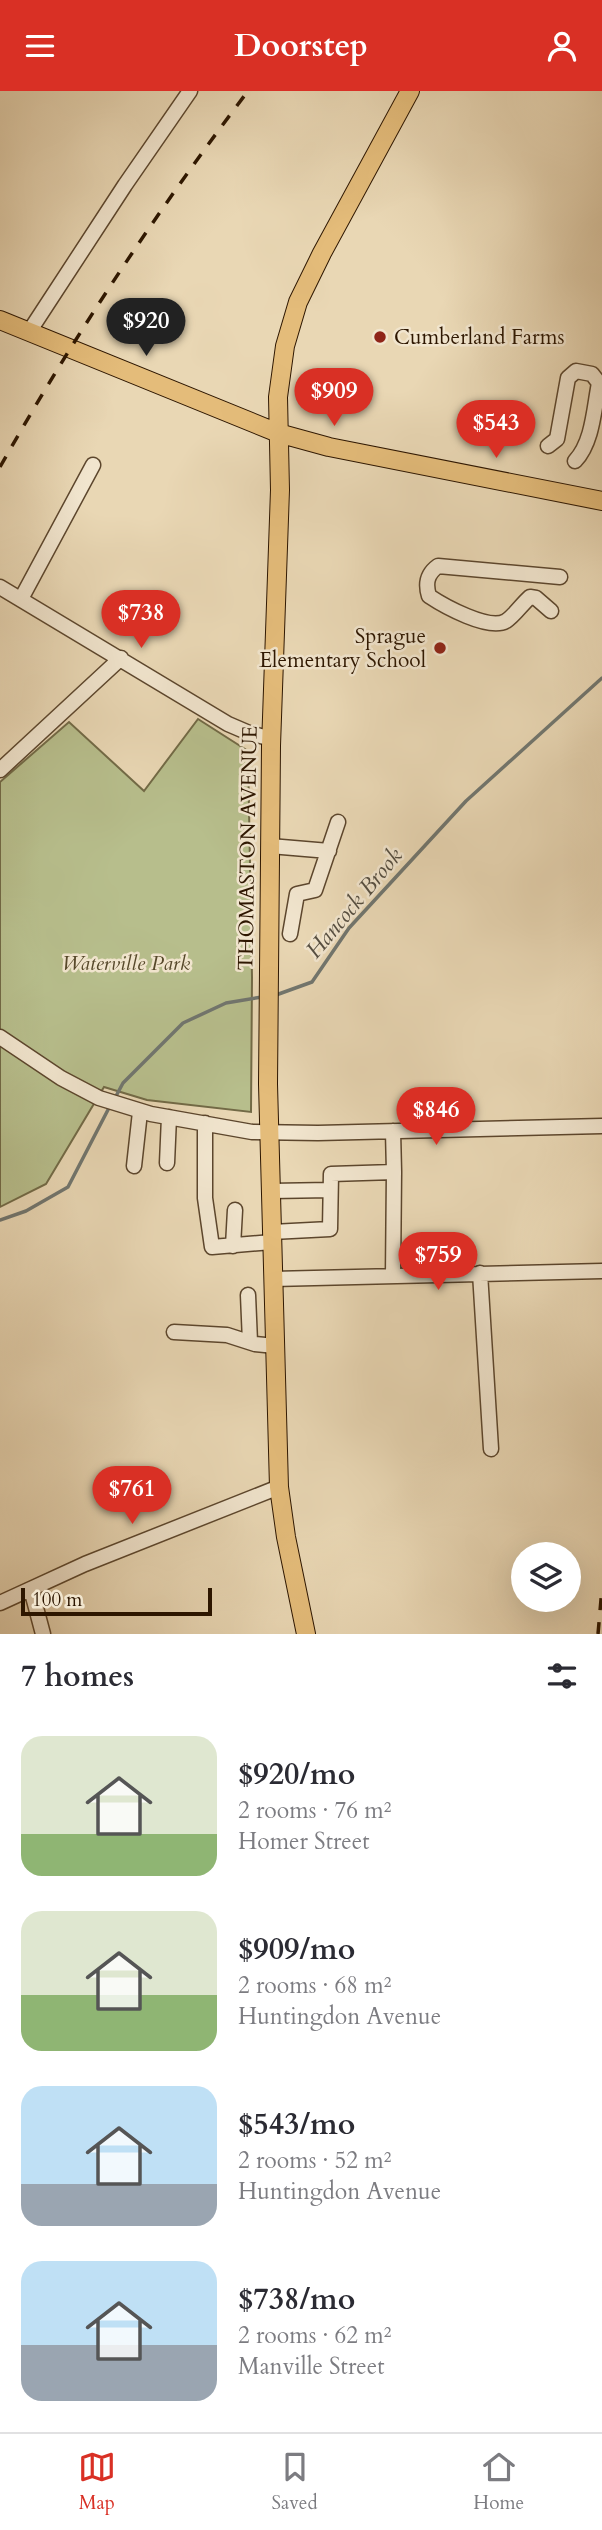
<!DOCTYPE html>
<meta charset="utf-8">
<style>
:root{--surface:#fff;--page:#f2f2f3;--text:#2b2b33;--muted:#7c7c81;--line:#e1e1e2;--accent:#d93025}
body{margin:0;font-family:Cardo,serif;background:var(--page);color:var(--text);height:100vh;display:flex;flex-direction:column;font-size:26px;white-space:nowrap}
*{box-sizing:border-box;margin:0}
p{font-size:23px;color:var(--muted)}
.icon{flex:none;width:38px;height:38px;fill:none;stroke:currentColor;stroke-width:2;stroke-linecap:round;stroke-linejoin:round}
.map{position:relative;height:1543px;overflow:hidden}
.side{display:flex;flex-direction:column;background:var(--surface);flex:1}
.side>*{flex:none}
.tools{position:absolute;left:511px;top:1451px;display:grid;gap:14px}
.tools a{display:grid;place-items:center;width:70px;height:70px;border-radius:50%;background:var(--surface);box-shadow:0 7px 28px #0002;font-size:35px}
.scale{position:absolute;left:21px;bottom:18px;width:191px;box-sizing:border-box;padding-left:7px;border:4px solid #2d1600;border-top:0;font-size:19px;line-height:24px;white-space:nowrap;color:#2d1600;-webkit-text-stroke:5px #f1e5ce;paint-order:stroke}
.price{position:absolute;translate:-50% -60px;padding:0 16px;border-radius:24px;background:var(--accent);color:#fff;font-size:23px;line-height:46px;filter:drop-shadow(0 2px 4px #0008)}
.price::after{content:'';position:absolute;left:50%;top:42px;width:21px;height:16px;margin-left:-10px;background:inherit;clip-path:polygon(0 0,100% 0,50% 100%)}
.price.active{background:#222;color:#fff}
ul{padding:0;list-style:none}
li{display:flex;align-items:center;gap:21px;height:175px;padding:0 21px}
li span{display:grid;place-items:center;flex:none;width:196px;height:140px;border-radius:21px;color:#555}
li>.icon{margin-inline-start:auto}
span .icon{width:84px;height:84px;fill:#fffc;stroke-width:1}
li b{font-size:30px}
h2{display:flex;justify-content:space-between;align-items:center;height:84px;padding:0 21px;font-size:30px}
header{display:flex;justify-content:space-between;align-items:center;height:91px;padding:0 21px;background:var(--accent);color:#fff;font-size:32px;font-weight:600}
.tab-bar{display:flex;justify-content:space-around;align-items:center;height:98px;border-top:2px solid var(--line);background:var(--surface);font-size:19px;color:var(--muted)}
.tab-bar a{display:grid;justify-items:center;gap:4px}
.tab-bar .active{color:var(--accent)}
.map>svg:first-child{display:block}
.green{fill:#b7be8c;stroke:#726a46;stroke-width:2}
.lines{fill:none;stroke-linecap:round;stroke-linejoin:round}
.stream{stroke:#71766f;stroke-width:3.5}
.minor-casing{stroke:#5c462d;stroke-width:17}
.major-casing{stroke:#2d1600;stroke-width:20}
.minor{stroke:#f1e5ce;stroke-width:14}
.major{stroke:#e4bc7a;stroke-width:18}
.rail{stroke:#2d1600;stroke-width:3.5;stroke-dasharray:12 12;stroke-linecap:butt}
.poi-dot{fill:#8f2418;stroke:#f1e5ce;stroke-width:2.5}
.labels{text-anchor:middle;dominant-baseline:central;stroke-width:5;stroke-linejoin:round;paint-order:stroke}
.poi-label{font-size:21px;fill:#2d1600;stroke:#f1e5ce;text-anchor:start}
.street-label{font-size:21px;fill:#2d1600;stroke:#f1e5ce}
.park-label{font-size:21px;font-style:italic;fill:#56482a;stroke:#f1e5ce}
.water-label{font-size:23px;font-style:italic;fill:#554e41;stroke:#f1e5ce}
</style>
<header><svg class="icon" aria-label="menu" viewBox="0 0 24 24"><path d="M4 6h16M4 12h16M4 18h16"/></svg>Doorstep<svg class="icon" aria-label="person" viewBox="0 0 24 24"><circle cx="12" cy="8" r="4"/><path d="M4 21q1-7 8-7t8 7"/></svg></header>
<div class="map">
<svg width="602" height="1543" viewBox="0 0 602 1543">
<rect width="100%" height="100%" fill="#e9d7b4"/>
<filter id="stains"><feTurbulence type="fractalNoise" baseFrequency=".00286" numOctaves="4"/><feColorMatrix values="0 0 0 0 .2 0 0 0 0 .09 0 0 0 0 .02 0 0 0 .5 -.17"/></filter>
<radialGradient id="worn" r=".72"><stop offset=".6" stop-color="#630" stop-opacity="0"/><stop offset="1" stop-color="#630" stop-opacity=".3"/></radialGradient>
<path class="green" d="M198,628L248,660L252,886L251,1021L147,1009L104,996L46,1093L0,1116V691L69,631L144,700Z"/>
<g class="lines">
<path class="stream" d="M276,904L312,891L349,837L466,710L602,587
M115,1007L123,992L183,932L226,912L262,906
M0,1129L26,1120L68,1096L111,1013"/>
<defs>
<path id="minor" d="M29,241L125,94L190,0
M548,355L557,348L568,287L576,280L592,283L599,292C594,317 593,351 575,370
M0,496L228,633L249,642L272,648
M21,508L93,374
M551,520L536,507L530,506C522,513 514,525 506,530C489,540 444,515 429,505C425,492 427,483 438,475L560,486
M0,679L121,567
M270,755L329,760
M290,843L297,803L315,799L338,731
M0,946L61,987L99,1007L151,1023L252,1041L318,1042L602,1035
M205,1032V1107L212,1156L272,1151
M167,1072L169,1026
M134,1075L140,1021
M271,1100L330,1099
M272,1141L330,1138L331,1083L394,1081L393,1040
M233,1155L235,1119
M480,1182L491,1358
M393,1185L394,1081
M273,1188L602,1180
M248,1204L250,1251
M174,1241L227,1244L255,1253L275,1255
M31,1498L43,1543
M0,1512L85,1473L279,1396"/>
<path id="major" d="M0,229L278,342L329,356L602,410
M306,1543L286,1446L279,1396L268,993L271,655L280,399L278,306L285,255L298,211L322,162L410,0"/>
</defs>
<use href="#minor" class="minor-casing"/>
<use href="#major" class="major-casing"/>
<use href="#minor" class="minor"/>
<use href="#major" class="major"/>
<path class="rail" d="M0,376C74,245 157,120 248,0
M598,1543L602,1497"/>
</g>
<g class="poi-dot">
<circle cx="380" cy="246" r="7"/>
<circle cx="440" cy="557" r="7"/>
</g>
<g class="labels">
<g class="poi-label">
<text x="394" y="246">Cumberland Farms</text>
<text x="426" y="545" text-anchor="end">Sprague<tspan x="426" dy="24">Elementary School</tspan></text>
</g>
<g class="street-label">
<text transform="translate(248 757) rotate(-89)">THOMASTON AVENUE</text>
</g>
<g class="park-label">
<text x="126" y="872">Waterville Park</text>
</g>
<g class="water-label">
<text transform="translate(354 812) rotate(-50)">Hancock Brook</text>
</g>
</g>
<rect width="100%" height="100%" filter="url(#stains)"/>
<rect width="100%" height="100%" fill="url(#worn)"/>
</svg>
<div class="tools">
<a><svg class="icon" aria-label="layers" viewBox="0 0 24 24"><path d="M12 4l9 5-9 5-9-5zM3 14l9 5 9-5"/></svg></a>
</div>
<div class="scale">100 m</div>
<b class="price active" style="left:146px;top:267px">$920</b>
<b class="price" style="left:334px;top:337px">$909</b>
<b class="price" style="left:496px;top:369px">$543</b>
<b class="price" style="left:141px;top:559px">$738</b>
<b class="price" style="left:436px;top:1056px">$846</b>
<b class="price" style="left:438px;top:1201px">$759</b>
<b class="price" style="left:132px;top:1435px">$761</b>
</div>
<section class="side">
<h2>7 homes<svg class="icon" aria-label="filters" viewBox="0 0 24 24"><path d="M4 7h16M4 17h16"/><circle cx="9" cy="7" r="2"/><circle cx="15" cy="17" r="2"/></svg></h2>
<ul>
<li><span style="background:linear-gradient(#dfe7d0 70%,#8fb573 0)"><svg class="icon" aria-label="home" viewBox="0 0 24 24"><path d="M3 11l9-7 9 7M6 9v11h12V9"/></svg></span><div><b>$920/mo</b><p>2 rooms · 76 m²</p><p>Homer Street</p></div></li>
<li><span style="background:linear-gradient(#dfe7d0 60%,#8fb573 0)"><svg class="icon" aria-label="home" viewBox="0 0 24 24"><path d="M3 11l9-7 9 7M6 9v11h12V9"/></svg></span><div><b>$909/mo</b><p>2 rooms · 68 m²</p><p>Huntingdon Avenue</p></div></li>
<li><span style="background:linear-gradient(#bfe0f5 70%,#9aa5b1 0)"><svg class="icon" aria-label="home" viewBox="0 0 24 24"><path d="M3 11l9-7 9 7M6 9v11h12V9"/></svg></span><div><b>$543/mo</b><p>2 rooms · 52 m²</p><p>Huntingdon Avenue</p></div></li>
<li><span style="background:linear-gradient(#bfe0f5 60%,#9aa5b1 0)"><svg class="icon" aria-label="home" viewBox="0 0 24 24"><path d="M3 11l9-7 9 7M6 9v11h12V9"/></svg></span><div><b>$738/mo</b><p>2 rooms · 62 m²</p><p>Manville Street</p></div></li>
</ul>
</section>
<nav class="tab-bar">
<a class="active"><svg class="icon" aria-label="map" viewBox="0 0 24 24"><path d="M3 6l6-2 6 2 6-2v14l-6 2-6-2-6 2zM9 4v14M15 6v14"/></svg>Map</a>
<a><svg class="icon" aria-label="saved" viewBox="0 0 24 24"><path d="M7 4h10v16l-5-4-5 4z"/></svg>Saved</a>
<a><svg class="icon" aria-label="home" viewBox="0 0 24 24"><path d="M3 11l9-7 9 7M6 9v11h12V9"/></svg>Home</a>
</nav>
